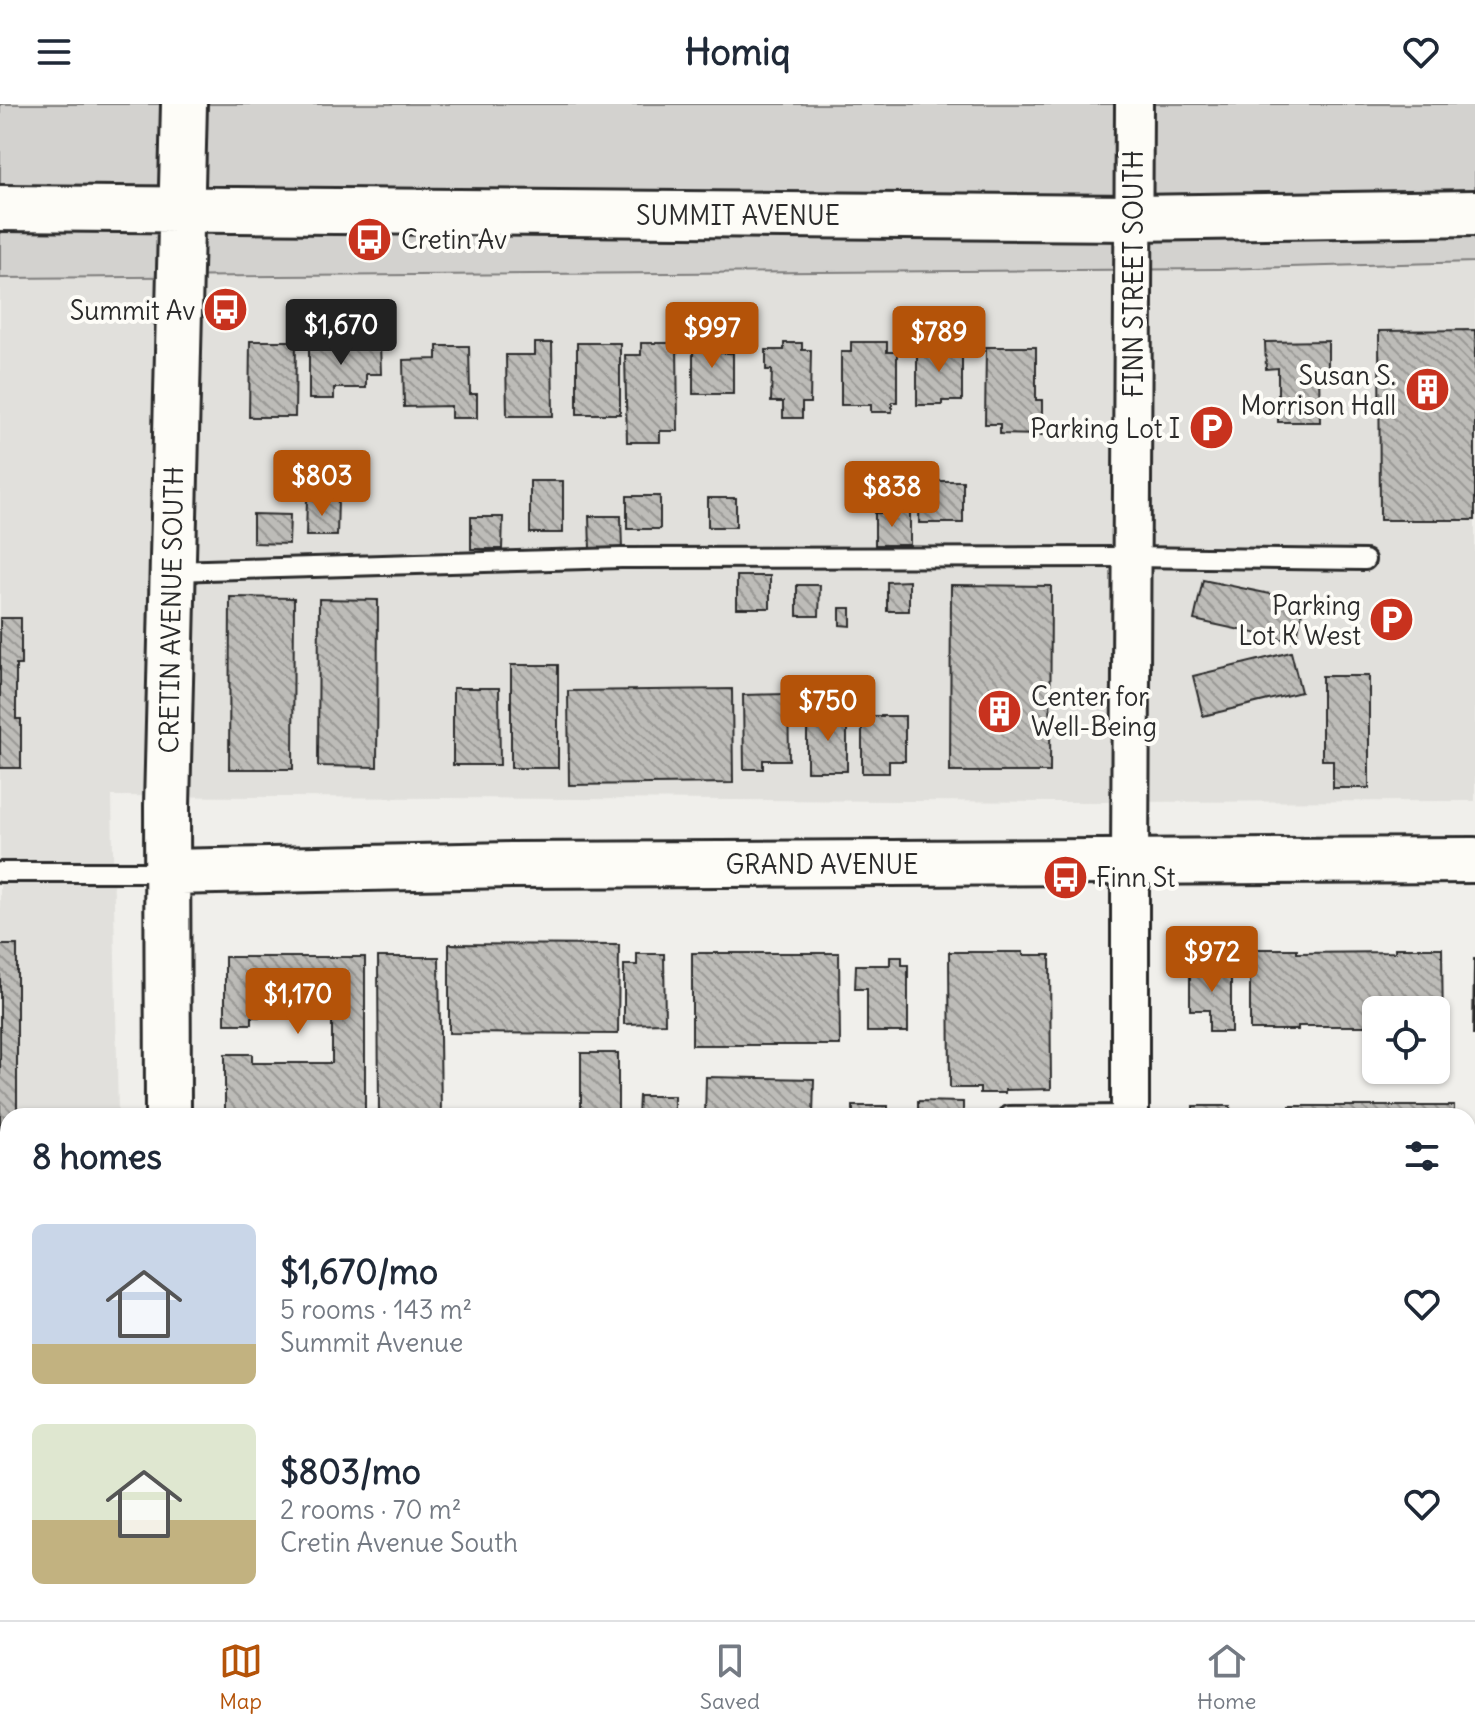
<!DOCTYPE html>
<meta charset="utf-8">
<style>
:root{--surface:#fff;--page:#f6f6f7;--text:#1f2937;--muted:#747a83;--line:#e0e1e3;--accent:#b45309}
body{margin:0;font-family:Delius,sans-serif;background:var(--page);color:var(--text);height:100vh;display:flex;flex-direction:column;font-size:30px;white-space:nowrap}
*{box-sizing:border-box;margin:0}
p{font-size:26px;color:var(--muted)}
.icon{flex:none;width:44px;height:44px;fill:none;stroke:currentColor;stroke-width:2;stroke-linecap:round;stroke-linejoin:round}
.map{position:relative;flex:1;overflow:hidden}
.details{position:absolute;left:0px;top:1004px;width:1476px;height:512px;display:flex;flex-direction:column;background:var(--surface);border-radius:24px 24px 0 0;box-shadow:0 2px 6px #0004}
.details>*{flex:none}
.controls{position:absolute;left:1362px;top:892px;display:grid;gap:16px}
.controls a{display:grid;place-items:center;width:88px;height:88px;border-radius:12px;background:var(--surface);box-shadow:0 2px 6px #0004;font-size:40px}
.price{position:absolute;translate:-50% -68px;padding:0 18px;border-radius:8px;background:var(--accent);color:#fff;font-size:26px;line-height:52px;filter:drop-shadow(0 2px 4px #0008)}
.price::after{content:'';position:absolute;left:50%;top:48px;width:24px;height:18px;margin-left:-12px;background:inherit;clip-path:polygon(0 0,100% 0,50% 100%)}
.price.current{background:#222;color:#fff}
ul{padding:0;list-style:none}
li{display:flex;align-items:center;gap:24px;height:200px;padding:0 32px}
li span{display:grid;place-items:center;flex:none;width:224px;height:160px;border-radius:12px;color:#555}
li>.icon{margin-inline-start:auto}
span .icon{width:96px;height:96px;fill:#fffc;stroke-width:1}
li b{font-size:34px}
h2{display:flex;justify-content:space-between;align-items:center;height:96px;padding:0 32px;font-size:34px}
header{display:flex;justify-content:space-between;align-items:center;height:104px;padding:0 32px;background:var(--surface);font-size:36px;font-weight:700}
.dock{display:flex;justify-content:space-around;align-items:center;height:112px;border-top:2px solid var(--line);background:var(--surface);font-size:22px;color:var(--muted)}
.dock a{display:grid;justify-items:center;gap:4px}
.dock .current{color:var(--accent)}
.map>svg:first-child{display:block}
.built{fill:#e1e0dc}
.green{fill:#d3d2cf;stroke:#7f7e7d;stroke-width:2}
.building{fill:url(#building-back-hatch);stroke:#2b2b2b;stroke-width:2}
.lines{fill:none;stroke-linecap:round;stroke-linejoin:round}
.lane-casing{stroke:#2b2b2b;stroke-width:24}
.street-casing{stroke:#2b2b2b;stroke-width:42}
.secondary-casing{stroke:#2b2b2b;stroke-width:50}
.lane{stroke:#fdfcf7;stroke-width:18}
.street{stroke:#fdfcf7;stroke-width:36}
.secondary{stroke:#fdfcf7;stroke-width:44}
.labels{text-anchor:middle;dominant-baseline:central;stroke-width:8;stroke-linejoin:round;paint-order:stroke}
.street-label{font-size:26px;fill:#2b2b2b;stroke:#fdfcf7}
.poi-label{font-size:26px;fill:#2b2b2b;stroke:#fdfcf7;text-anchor:end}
</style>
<header><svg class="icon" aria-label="menu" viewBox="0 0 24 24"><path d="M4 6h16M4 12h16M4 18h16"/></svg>Homiq<svg class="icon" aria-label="heart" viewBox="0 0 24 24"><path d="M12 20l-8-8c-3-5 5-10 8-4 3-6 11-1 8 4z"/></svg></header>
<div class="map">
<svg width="1475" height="1516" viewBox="0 0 1475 1516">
<defs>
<pattern id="building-back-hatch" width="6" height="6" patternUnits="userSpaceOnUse" patternTransform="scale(2)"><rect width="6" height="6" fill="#bdbcb8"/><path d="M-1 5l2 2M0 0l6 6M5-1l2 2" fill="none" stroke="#9a9996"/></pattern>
</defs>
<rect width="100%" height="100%" fill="#f0efeb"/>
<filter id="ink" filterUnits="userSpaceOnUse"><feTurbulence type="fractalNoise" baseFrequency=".0125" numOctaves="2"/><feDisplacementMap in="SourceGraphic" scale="16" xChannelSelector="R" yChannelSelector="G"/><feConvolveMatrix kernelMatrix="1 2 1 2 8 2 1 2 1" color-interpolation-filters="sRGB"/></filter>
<g filter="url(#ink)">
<path class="built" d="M1475,0V697L1053,698L112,692L118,1012H8V1508H121V1516H0V174L254,172Z"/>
<path class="green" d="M0,0H1475V158L1218,165L0,174Z
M8,1327V1508H36V1516H0V1328Z"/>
<path class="building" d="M1475,226V416H1380L1379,227Z
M250,237H296L295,313H249Z
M1328,237V265H1319L1320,318H1278V264L1266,265L1265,238Z
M851,238H887V248H897V298H892V308H871V301H841V248H851Z
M380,239L381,270H366V284H334V295H309V240Z
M535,239H552L553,312H507L506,251H535Z
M577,239H620V310H577Z
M641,239H677L678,327H660V338H627L625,251H641Z
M784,239H802V246H811L810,299H802V314H783V298H771L772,266H766V246H784Z
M693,240H719V249H733V290H693Z
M917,241H962V297H942V301H917Z
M437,242H469L470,290H477V314H451V302L404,303L403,256L437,255Z
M986,243H1036V296H1042V331L1000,330V320H985Z
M530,377H563V429H530Z
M920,377H963V419H919Z
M627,392H660V425H627Z
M708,394H736V423H708Z
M307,395H338L337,432H306Z
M875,409H910V441H875Z
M253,410L290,411L289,440L253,439Z
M589,412H621L622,445H590Z
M471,413H503L502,445H471Z
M737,472H770V504H737Z
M1203,476L1304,497L1296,538L1194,516Z
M909,477V507H887V478Z
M797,481H820L819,512H797Z
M951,481L1051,482L1050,668H950Z
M230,493L294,494L293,665H229Z
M319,495L378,496L377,663L318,662Z
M840,504H851V522L840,521Z
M0,514H21V561H16V615H21V664H0Z
M1291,548L1301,588L1203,612L1193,572Z
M511,561H558V664H511Z
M1322,572H1369V684H1333V656H1322Z
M453,584H499L500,661H453Z
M732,585L733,679L569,681L568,587Z
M788,590L789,656H763V665H744L743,591Z
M818,609H847V667H807V619H818Z
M862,612H905V657H889V669H862Z
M449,840L619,841L618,930L449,929Z
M0,841H17V1012H8V1237H0Z
M1395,844H1442L1443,925H1436V906H1376V922H1298V926H1250V845H1297V849L1395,848Z
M949,848H1023V851H1050L1051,985L1005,986V989H980V984H950Z
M692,849H839L840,941H692Z
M637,850H664L665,919L624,920V861H637Z
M225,853H365V1012H225V950H252V959H332V912L252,913V920H225Z
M378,853H439L441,1012H379Z
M890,853H902V861H908V928H867V885H855L856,861H890Z
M1474,855H1475V931H1473Z
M1190,860H1231V928H1209V906H1190Z
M581,949H618V1012H581Z
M706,973L814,975L813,1012H705Z
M639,992H674V1012H638Z
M918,997L963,998V1012H918Z
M853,1002H888V1012H853Z
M1193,1002H1230L1231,1012H1193Z
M1290,1002H1454V1012H1290Z
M1469,1194H1475V1263H1469Z
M1468,1418H1475V1451H1468Z
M273,1508H316V1516H273Z
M503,1508H535V1516H503Z
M754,1508H805V1516H754Z
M931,1508H976V1513H931Z
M1238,1508H1281V1511H1238Z"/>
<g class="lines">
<defs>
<path id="lane" d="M172,467L621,454L1132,453L1365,456
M0,768H168
M1009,1012L1130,1011
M1468,1050H1475"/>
<path id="street" d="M1130,1012V757L1134,0
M1468,1332H1475
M1130,1508V1516"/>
<path id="secondary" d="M0,104L1134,114L1475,109
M168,768L511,761L1475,756
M168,1012L167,702L184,0
M171,1508V1516"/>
</defs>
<use href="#lane" class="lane-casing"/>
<use href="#street" class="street-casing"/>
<use href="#secondary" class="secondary-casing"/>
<use href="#lane" class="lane"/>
<use href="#street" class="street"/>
<use href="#secondary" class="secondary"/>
</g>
</g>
<defs>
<symbol id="bus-disc" viewBox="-11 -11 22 22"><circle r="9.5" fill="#c8321e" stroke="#fdfcf7"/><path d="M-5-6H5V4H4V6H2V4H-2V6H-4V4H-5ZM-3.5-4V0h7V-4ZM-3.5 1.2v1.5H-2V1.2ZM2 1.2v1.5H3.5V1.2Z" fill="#fff"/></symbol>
<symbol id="building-disc" viewBox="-11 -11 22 22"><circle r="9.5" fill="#c8321e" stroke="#fdfcf7"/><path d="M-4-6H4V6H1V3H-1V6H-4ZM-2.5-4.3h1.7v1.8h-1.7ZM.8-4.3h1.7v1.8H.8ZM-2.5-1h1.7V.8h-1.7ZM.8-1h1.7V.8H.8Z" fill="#fff"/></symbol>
<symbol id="parking-disc" viewBox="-11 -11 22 22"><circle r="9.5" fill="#c8321e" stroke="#fdfcf7"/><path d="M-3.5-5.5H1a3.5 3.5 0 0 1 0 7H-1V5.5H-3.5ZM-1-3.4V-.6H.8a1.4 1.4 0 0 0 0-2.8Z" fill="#fff"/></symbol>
</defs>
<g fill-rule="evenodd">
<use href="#bus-disc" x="344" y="110" width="51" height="51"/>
<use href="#bus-disc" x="200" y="180" width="51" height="51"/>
<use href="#building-disc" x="1402" y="260" width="51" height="51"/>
<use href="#parking-disc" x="1186" y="298" width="51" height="51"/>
<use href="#parking-disc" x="1366" y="490" width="51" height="51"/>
<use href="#building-disc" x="974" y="582" width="51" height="51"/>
<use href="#bus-disc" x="1040" y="748" width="51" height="51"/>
</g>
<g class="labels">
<g class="street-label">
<text x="738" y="111">SUMMIT AVENUE</text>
<text transform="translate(1133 170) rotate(-90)">FINN STREET SOUTH</text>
<text transform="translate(171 506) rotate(-89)">CRETIN AVENUE SOUTH</text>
<text x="822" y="760">GRAND AVENUE</text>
</g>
<g class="poi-label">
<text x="401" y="135" text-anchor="start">Cretin Av</text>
<text x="195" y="206">Summit Av</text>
<text x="1396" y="271">Susan S.<tspan x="1396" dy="30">Morrison Hall</tspan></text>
<text x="1180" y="324">Parking Lot I</text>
<text x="1361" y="501">Parking<tspan x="1361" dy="30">Lot K West</tspan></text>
<text x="1031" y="592" text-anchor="start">Center for<tspan x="1031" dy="30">Well-Being</tspan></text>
<text x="1096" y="773" text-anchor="start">Finn St</text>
</g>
</g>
</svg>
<div class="controls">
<a><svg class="icon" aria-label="locate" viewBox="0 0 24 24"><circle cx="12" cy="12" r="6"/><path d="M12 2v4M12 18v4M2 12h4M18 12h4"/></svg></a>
</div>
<b class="price current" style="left:341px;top:263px">$1,670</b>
<b class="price" style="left:712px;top:266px">$997</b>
<b class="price" style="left:939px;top:270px">$789</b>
<b class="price" style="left:322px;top:414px">$803</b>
<b class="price" style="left:892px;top:425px">$838</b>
<b class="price" style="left:828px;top:639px">$750</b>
<b class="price" style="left:1212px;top:890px">$972</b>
<b class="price" style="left:298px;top:932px">$1,170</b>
<section class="details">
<h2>8 homes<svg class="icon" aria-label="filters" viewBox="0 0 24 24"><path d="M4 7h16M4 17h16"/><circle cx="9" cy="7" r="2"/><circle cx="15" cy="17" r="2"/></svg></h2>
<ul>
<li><span style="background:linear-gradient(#c9d6e8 75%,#c2b280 0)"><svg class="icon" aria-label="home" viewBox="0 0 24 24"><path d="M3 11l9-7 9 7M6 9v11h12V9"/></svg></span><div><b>$1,670/mo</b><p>5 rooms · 143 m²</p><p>Summit Avenue</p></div><svg class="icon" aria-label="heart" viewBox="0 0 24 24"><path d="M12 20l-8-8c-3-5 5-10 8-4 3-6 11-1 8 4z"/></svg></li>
<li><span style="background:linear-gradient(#dfe7d0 60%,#c2b280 0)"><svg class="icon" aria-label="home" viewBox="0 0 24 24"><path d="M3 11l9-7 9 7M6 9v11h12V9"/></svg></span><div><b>$803/mo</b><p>2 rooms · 70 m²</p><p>Cretin Avenue South</p></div><svg class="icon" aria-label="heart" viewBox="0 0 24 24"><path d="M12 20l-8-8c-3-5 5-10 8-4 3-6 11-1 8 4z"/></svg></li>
</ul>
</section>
</div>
<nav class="dock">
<a class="current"><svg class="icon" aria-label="map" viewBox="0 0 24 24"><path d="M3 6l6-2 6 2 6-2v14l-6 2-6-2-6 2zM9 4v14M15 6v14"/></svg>Map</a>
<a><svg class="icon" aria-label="saved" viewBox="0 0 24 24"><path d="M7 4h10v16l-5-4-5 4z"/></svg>Saved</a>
<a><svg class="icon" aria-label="home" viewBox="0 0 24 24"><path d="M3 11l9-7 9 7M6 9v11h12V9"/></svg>Home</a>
</nav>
